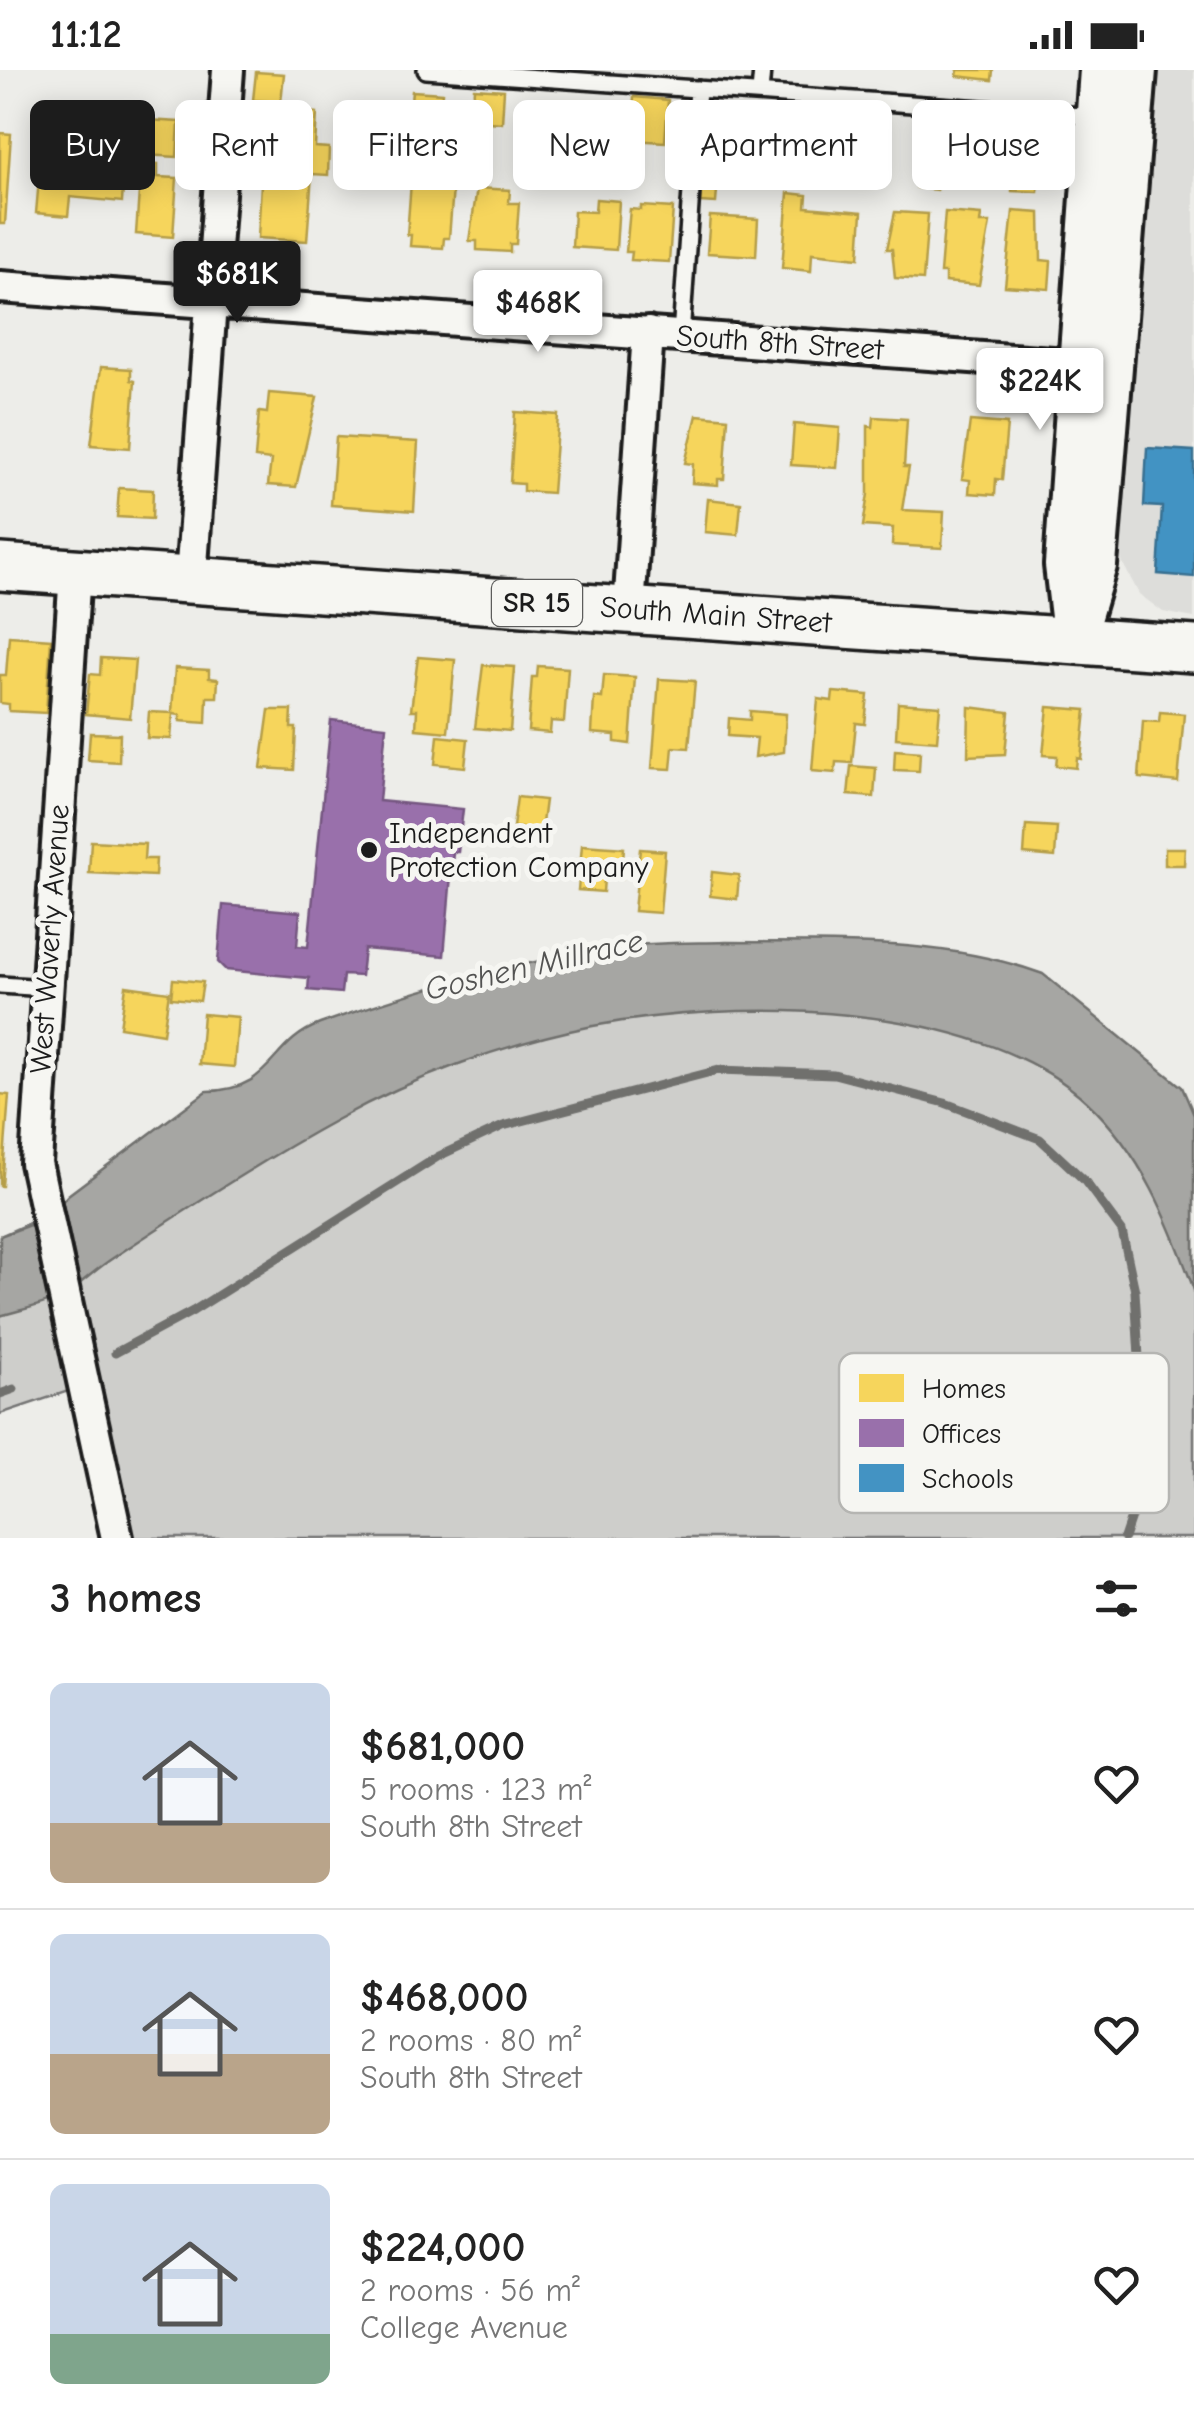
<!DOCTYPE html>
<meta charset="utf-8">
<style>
:root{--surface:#fff;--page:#f6f6f6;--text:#222;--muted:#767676;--line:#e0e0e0;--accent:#1c1c1c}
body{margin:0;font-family:"Comic Neue",sans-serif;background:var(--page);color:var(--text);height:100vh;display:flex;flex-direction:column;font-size:38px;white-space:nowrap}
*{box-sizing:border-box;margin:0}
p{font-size:32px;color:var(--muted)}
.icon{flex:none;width:55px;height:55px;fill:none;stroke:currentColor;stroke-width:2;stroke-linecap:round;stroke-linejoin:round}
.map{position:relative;height:1468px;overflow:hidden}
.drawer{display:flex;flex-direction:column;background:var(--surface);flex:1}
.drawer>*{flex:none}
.guide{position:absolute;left:30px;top:30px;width:1135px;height:90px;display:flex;gap:20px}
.price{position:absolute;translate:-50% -85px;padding:0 22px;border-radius:10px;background:#fff;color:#222;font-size:32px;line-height:65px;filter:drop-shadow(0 2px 5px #0008)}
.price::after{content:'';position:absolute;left:50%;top:60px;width:30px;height:22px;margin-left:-15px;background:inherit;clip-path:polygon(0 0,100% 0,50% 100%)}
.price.active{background:var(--accent);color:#fff}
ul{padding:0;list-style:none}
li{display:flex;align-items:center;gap:30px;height:250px;padding:0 50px}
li+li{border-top:2px solid var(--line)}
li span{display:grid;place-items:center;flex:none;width:280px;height:200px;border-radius:15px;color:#555}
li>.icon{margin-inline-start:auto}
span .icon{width:120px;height:120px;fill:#fffc;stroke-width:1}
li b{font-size:42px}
h2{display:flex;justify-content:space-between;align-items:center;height:120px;padding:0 50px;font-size:42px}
.chip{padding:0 35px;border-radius:15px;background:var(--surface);box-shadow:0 5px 25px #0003;font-size:35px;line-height:90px}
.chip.active{background:var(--accent);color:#fff}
.status{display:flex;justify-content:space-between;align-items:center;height:70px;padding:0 50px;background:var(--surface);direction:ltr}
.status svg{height:28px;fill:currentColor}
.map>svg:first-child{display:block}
.built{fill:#ddddda}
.green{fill:#cececb;stroke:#757574;stroke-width:2.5}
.water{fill:#a6a6a3;stroke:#6f6f6d;stroke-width:2.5}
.homes{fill:#f6d55c;stroke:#b59e49;stroke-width:2.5}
.offices{fill:#9970ab;stroke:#745780;stroke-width:2.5}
.schools{fill:#4393c3;stroke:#376f91;stroke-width:2.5}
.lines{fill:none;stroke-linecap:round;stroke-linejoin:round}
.stream{stroke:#6f6f6d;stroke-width:9}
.lane-casing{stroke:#1c1c1c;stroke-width:22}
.street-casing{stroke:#1c1c1c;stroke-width:38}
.secondary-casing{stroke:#1c1c1c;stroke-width:48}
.primary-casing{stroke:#1c1c1c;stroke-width:52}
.lane{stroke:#f6f6f2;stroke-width:15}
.street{stroke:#f6f6f2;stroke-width:30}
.secondary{stroke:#f6f6f2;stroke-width:40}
.primary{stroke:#f6f6f2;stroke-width:45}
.poi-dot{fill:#1c1c1c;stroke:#f6f6f2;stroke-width:4}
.labels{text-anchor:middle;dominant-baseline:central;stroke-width:10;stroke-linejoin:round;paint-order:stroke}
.shield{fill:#f6f6f2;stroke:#5d5d5c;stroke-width:2.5}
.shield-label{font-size:28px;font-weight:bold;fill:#1c1c1c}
.street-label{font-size:30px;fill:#1c1c1c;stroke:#f6f6f2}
.poi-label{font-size:30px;fill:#1c1c1c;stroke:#f6f6f2;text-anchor:start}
.water-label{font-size:32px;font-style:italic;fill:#535352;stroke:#f6f6f2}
.key{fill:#f6f6f2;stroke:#b5b5b2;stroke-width:2.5}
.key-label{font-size:28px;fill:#1c1c1c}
</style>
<div class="status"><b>11:12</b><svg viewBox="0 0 49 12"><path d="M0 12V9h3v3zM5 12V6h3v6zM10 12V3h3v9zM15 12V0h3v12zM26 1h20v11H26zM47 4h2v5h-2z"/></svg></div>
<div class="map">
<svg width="1194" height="1468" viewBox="0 0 1194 1468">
<rect width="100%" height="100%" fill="#edede9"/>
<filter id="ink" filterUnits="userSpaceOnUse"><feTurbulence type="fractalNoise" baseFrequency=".01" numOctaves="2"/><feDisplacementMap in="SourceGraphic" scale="20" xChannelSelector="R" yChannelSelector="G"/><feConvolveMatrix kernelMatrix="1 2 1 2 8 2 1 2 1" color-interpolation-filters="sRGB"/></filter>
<g filter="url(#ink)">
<path class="built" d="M1151,0H1194V548L1163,542L1139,524L1122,492L1117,471Z"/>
<path class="green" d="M644,912L1014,938L1194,1137V1468H131L89,1314L0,1344V1166L265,1047Z"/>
<path class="water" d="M726,872C830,873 943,867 1043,904L1182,1017L1194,1045V1220C1169,1151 1142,1083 1087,1032C975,929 735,929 593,956C507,973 415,1006 338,1049C261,1091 185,1140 113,1188C96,1199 81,1214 64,1225C46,1235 20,1240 0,1246V1166L46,1149L68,1125L207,1021C275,1020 268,973 320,954C416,919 517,892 618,877C653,872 690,873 726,872Z"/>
<path class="homes" d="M958,0H993L992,10L957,6Z
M256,2L284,4L281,32L253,30Z
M474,18L504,20L502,53L472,51Z
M412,21L442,23L439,53L409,51Z
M634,27L668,30L665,72L631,70Z
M280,40L317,43L315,77L329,78L328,105L312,104L307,171L258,168L262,95L293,97L294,87L277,86Z
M147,50L179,52L177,87L145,85Z
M786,59L810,61L807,93L783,91Z
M604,61L627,63L625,92L602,90Z
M0,63L11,64L5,154H0Z
M969,65L1002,67L1000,100L967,98Z
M1015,80L1040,82L1038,122L1012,121Z
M67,85L125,90L122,132L70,127L68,146L36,143L40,98L65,100Z
M919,85L939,87L937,120L917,118Z
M141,93L158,94V107L177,108L173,167L136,164Z
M429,104L454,106L449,168H444L443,178L410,176L411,165H407L411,112L428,113Z
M702,107L718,108L716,133L700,132Z
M477,118L510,120L509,133H519L516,174H510V182L477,180V171H469Z
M788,123L807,125L806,137L862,142L859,188L812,183L811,201L782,198Z
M596,129L619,131L616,180L572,177L574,141L595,142Z
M641,136L673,138L669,192L631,190L632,182H626L630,139L641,140Z
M1013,141L1040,143L1041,190L1051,191L1049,219L1005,216Z
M895,142L928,144L923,210L895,208L892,179H887Z
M945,142L981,145L980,153H990L979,215L945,212V203H940Z
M710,146L758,149L756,186L707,183Z
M101,297L131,299V310L135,311L130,378L91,375Z
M269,323L317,327L296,417L268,415L271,390L255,388L259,342L267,343Z
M515,342L558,345L552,423L523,421V414L510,413Z
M697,345L728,348L724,409H718V415L692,413L693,394L685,393Z
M874,347L907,349L904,397H909L902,440L944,442L942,478L892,475L893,458L863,456L868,424V356L873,357Z
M970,351L1007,354L1002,410L996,409L995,425L969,423L970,410L962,409Z
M794,354L840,358L837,398L791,395Z
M336,367L418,372L414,441L331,435Z
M119,418L153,420L152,449L117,447Z
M708,429L741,433L738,465L705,462Z
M9,566L51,569L46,643L9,641V634L0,633V605H6Z
M418,587L455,590L448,662L416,659L417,640H411Z
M101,588L135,590L130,648L86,644L90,604L100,605Z
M483,595L515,597L510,661L475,658Z
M538,596L568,598L564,652L551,651L550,663L528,661L532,607H537Z
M175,598L209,600V608L218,609L217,627H207L206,653L180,651V645L173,644L171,669L147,668L149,642L172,643Z
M604,605L635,607L630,674L615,672V665L592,663L594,627L602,628Z
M659,609L695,611L689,678L673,677L671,699L652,698Z
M833,622L868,625L865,654L856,653L852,693L836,692L835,703L812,701L818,629L832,631Z
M898,633L940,636L937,671L896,668Z
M969,637L1009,642L1005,684L968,686Z
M1048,637L1086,640L1081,689L1077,688L1076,698L1056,696L1057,686L1043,685Z
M269,640H292L291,658H296L294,700L261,698Z
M750,641L786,644L784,682L755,687L757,668L728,666L729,648L750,650Z
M1160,642L1184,644L1178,712L1139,708L1143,651L1159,652Z
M90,663L120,664L119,692L88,690Z
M438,666L468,669L465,697L435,694Z
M895,680L920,682L919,701L894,700Z
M851,696L876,698L874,727L848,725Z
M517,727L545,730L541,761L513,757Z
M1026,755L1057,757L1055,787L1024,784Z
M91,771L145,774L144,789H156L155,806L89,803Z
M582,775L624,778L621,809L604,808L603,822L578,820Z
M1165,778H1185L1184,795H1165Z
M640,779L665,781L660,843L634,841Z
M712,802L739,805L737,829L710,826Z
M173,909L203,912L200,931L171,928Z
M126,916L169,922L163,964L120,957Z
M203,944L238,947L234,997L199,994Z
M0,1024L9,1025L2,1116H0Z"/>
<path class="offices" d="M331,650L386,656L379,731L463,739L458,782H453L444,886L364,879L361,906L343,905L341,923L308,920L309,908L226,900L218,892L223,835L300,842L297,876L308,877Z"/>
<path class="schools" d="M1147,378L1194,381V507L1158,504L1162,437L1144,436Z"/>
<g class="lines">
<path class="stream" d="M115,1283L193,1241L439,1086L503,1056L719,1000L834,1004L945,1033L1040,1069L1084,1110L1122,1161L1135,1221L1146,1403L1124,1468
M0,1324L14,1319"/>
<defs>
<path id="lane" d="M426,0L1096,47
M760,23L762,0
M681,266L698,19
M0,915L47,918"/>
<path id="street" d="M0,217L1080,295
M75,502L36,1093L117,1468
M191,509L228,0
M629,539L648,263"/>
<path id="secondary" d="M1072,555L1065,495L1100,0
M1074,569L1096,495L1136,0"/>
<path id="primary" d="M0,497L1194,579"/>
</defs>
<use href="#lane" class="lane-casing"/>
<use href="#street" class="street-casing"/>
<use href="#secondary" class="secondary-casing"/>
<use href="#primary" class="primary-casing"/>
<use href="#lane" class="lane"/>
<use href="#street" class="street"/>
<use href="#secondary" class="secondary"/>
<use href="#primary" class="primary"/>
</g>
</g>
<circle class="poi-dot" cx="369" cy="780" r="10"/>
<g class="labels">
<rect class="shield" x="492" y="510" width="90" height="46" rx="8"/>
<g class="shield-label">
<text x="537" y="533">SR 15</text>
</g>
<g class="street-label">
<text transform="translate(780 273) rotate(4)">South 8th Street</text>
<text transform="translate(716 545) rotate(4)">South Main Street</text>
<text transform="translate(50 869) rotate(-86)">West Waverly Avenue</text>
</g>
<g class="poi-label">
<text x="389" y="763">Independent<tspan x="389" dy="34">Protection Company</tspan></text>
</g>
<g class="water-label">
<text transform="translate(534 895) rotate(-13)">Goshen Millrace</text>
</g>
</g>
<rect x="839" y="1283" width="330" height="160" rx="15" class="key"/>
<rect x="859" y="1304" width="45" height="28" fill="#f6d55c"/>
<rect x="859" y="1349" width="45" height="28" fill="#9970ab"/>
<rect x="859" y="1394" width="45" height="28" fill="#4393c3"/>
<g class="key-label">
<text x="922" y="1328">Homes</text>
<text x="922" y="1373">Offices</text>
<text x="922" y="1418">Schools</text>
</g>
</svg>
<b class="price active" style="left:237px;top:256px">$681K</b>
<b class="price" style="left:538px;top:285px">$468K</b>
<b class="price" style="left:1040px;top:363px">$224K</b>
<div class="guide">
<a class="chip active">Buy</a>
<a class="chip">Rent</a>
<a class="chip">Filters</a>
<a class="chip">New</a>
<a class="chip">Apartment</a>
<a class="chip">House</a>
</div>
</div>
<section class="drawer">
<h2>3 homes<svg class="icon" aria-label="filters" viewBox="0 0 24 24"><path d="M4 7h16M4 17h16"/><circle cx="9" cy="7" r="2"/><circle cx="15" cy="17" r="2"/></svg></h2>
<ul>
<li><span style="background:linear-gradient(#c9d6e8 70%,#b9a48a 0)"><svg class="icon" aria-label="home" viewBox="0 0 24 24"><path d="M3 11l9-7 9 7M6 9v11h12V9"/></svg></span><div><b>$681,000</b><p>5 rooms · 123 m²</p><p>South 8th Street</p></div><svg class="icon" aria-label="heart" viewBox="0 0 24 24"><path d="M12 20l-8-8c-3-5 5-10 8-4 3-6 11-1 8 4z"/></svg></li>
<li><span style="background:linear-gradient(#c9d6e8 60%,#b9a48a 0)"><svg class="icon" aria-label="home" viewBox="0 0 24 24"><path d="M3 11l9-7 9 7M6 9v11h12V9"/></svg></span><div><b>$468,000</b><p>2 rooms · 80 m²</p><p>South 8th Street</p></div><svg class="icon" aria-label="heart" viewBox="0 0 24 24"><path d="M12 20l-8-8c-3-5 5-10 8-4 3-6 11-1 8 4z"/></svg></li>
<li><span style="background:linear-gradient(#c9d6e8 75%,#7fa58c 0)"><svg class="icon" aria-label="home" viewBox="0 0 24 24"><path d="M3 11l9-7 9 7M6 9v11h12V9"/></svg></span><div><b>$224,000</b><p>2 rooms · 56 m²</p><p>College Avenue</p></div><svg class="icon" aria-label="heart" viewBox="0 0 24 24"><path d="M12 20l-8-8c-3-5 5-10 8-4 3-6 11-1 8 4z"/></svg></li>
</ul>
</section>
